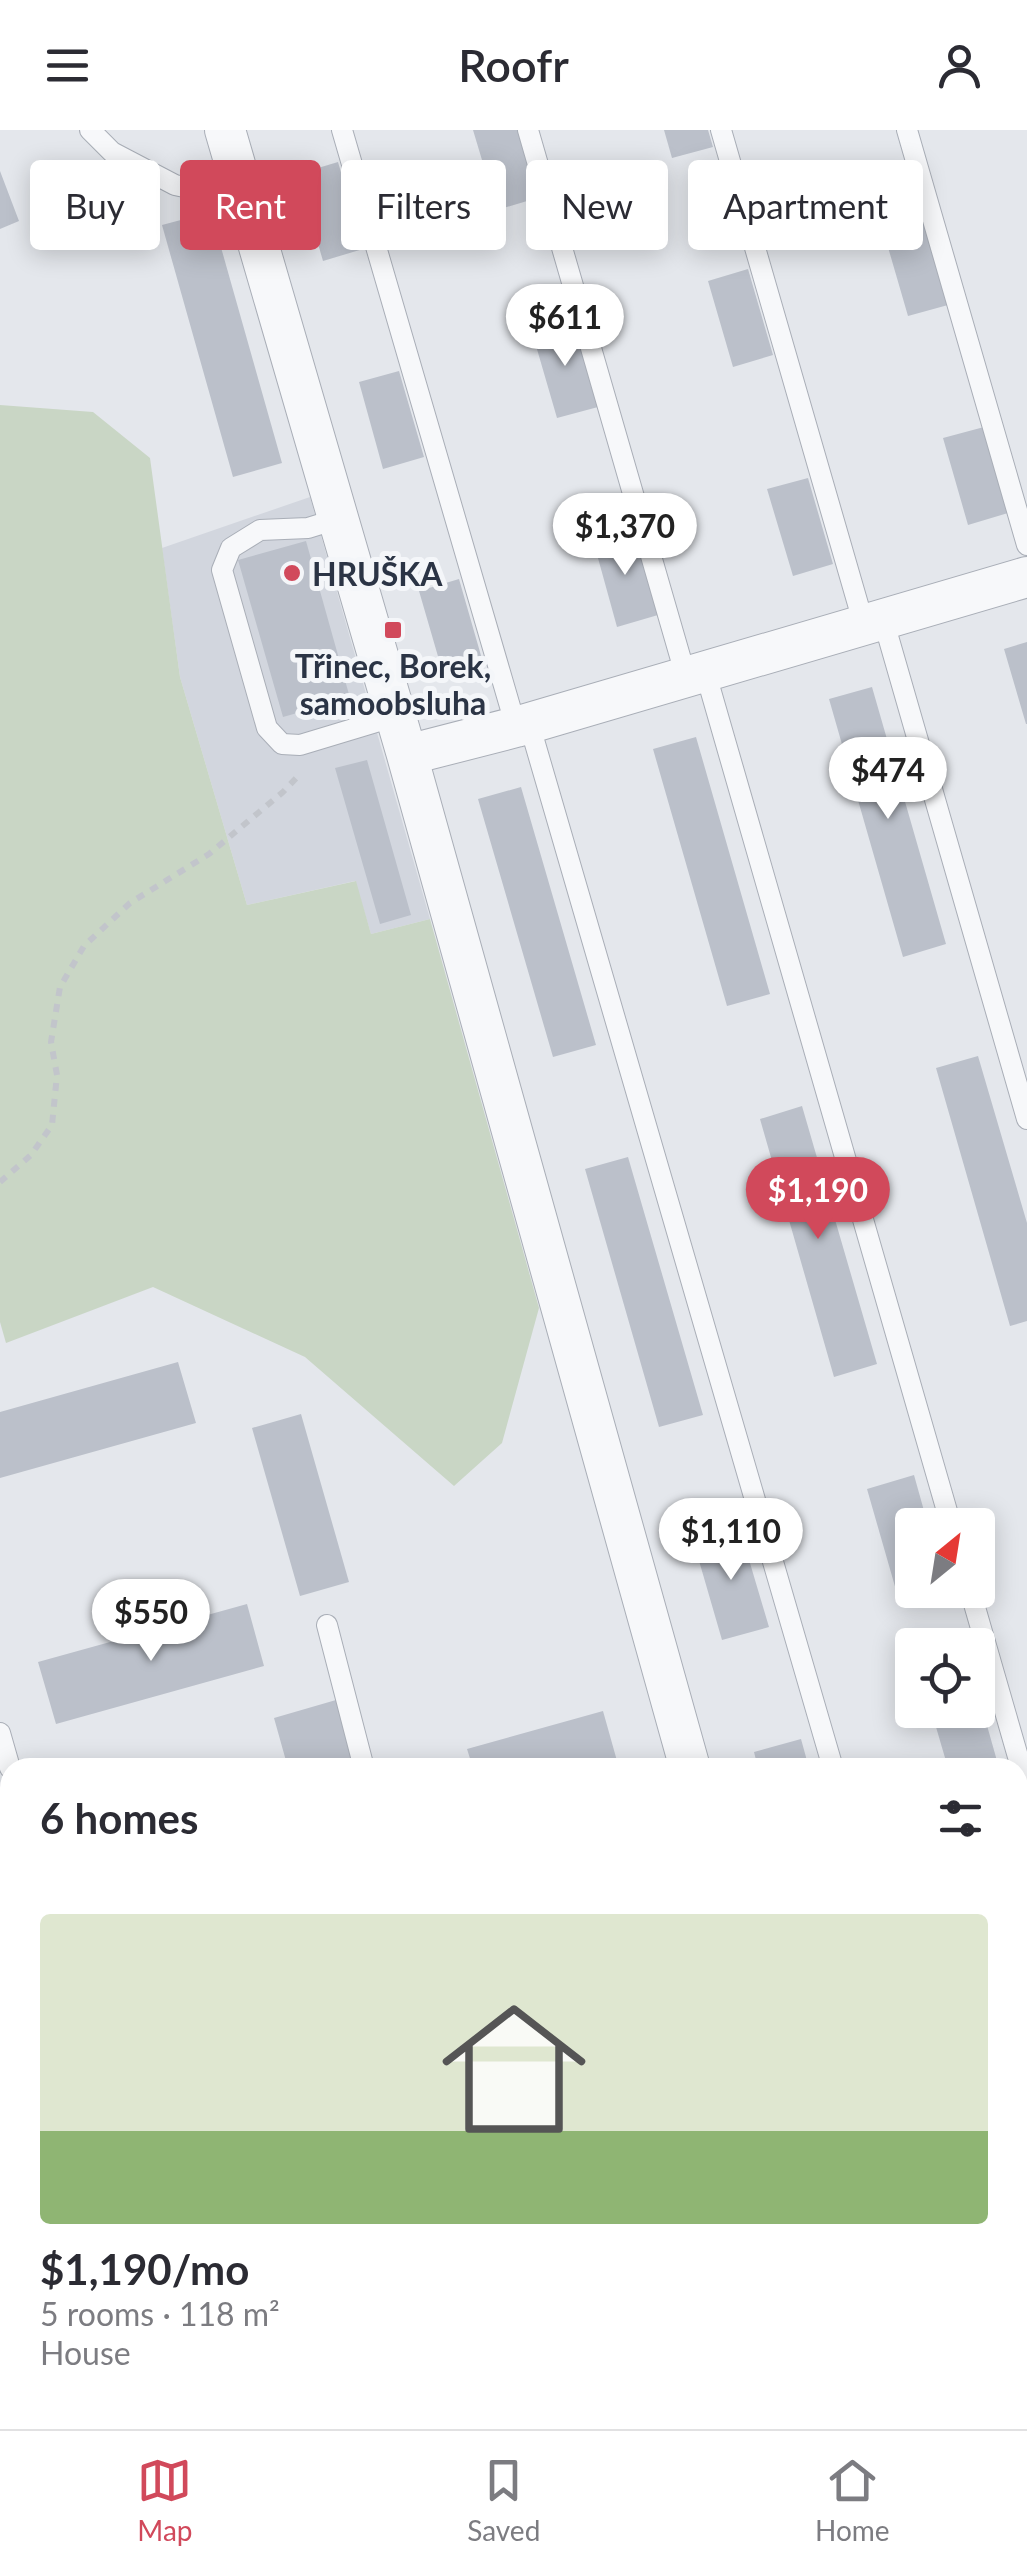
<!DOCTYPE html>
<meta charset="utf-8">
<style>
:root{--surface:#fff;--page:#f2f2f3;--text:#2b2b33;--muted:#7c7c81;--line:#e1e1e2;--accent:#d1495b}
body{margin:0;font-family:Lato,sans-serif;background:var(--page);color:var(--text);height:100vh;display:flex;flex-direction:column;font-size:38px;white-space:nowrap}
*{box-sizing:border-box;margin:0}
p{font-size:32px;color:var(--muted)}
.icon{flex:none;width:55px;height:55px;fill:none;stroke:currentColor;stroke-width:2;stroke-linecap:round;stroke-linejoin:round}
.map{position:relative;flex:1;overflow:hidden}
.details{position:absolute;left:0px;top:1628px;width:1028px;height:672px;display:flex;flex-direction:column;background:var(--surface);border-radius:30px 30px 0 0;box-shadow:0 5px 25px #0003}
.details>*{flex:none}
.guide{position:absolute;left:30px;top:30px;width:968px;height:90px;display:flex;gap:20px}
.needle{width:65px;rotate:30deg}
.fabs{position:absolute;left:895px;top:1378px;display:grid;gap:20px}
.fabs a{display:grid;place-items:center;width:100px;height:100px;border-radius:10px;background:var(--surface);box-shadow:0 5px 25px #0003;font-size:50px}
.price{position:absolute;translate:-50% -85px;padding:0 22px;border-radius:35px;background:#fff;color:#222;font-size:32px;line-height:65px;filter:drop-shadow(0 2px 5px #0008)}
.price::after{content:'';position:absolute;left:50%;top:60px;width:30px;height:22px;margin-left:-15px;background:inherit;clip-path:polygon(0 0,100% 0,50% 100%)}
.price.active{background:var(--accent);color:#fff}
ul{padding:0;list-style:none}
li{display:grid;align-content:center;gap:20px;height:530px;padding:0 40px}
li+li{border-top:2px solid var(--line)}
li span{display:grid;place-items:center;height:310px;border-radius:10px;color:#555}
li>.icon{margin-inline-start:auto}
span .icon{width:180px;height:180px;fill:#fffc;stroke-width:1}
li b{font-size:42px}
h2{display:flex;justify-content:space-between;align-items:center;height:120px;padding:0 40px;font-size:42px}
.tag{padding:0 35px;border-radius:10px;background:var(--surface);box-shadow:0 5px 25px #0003;font-size:35px;line-height:90px}
.tag.active{background:var(--accent);color:#fff}
header{display:flex;justify-content:space-between;align-items:center;height:130px;padding:0 40px;background:var(--surface);font-size:45px;font-weight:600}
.tabs{display:flex;justify-content:space-around;align-items:center;height:140px;border-top:2px solid var(--line);background:var(--surface);font-size:28px;color:var(--muted)}
.tabs a{display:grid;justify-items:center;gap:5px}
.tabs .active{color:var(--accent)}
.map>svg:first-child{display:block}
.built{fill:#d2d6de}
.green{fill:#c9d6c5}
.building{fill:#bbc0ca}
.lines{fill:none;stroke-linecap:round;stroke-linejoin:round}
.service-casing{stroke:#a9aeb7;stroke-width:22}
.minor-casing{stroke:#a9aeb7;stroke-width:42}
.path{stroke:#c2c5cb;stroke-width:6;stroke-dasharray:8 8;stroke-linecap:butt}
.service{stroke:#f7f8fa;stroke-width:20}
.minor{stroke:#f7f8fa;stroke-width:40}
.poi-dot{fill:#d1495b;stroke:#f4f6f9;stroke-width:4}
.labels{text-anchor:middle;dominant-baseline:central;stroke-width:10;stroke-linejoin:round;paint-order:stroke}
.poi-label{font-size:32px;font-weight:bold;fill:#2b3445;stroke:#f4f6f9;text-anchor:start}
</style>
<header><svg class="icon" aria-label="menu" viewBox="0 0 24 24"><path d="M4 6h16M4 12h16M4 18h16"/></svg>Roofr<svg class="icon" aria-label="person" viewBox="0 0 24 24"><circle cx="12" cy="8" r="4"/><path d="M4 21q1-7 8-7t8 7"/></svg></header>
<div class="map">
<svg width="1027" height="2299" viewBox="0 0 1027 2299">
<rect width="100%" height="100%" fill="#e4e7ec"/>
<path class="built" d="M310,367L430,789L371,804L355,751L247,775L180,547L162,418Z
M1018,2156L1027,2192V2299H561L559,2290H1018Z
M10,2180V2290H479L481,2299H0V2182Z"/>
<path class="green" d="M0,275L93,282L150,328L180,547L247,775L356,751L371,804L430,789L539,1178L502,1313L454,1356L305,1227L153,1157L6,1213L0,1192Z
M1027,1898V2182L1018,2149V1903Z"/>
<path class="building" d="M473,0H518L537,68L497,80Z
M664,0H708L713,17L672,28Z
M338,32L363,119L323,131L298,44Z
M0,41L19,91L0,99Z
M211,82L282,333L233,347L162,95Z
M923,88L948,175L908,186L883,100Z
M748,139L773,225L733,237L708,151Z
M573,190L598,277L557,288L532,202Z
M399,241L424,327L383,339L359,252Z
M984,297L1008,383L968,395L943,308Z
M808,348L833,434L793,446L767,359Z
M633,399L658,485L617,497L593,410Z
M306,411L350,568L283,587L238,430Z
M459,449L484,536L444,547L419,461Z
M1027,512V594H1026L1004,519Z
M872,557L946,814L903,827L829,569Z
M696,607L770,864L727,876L653,619Z
M367,630L411,785L380,794L335,638Z
M521,657L596,915L553,927L478,669Z
M978,926L1027,1093V1191L1010,1196L936,938Z
M802,976L877,1234L834,1247L760,989Z
M628,1027L703,1285L659,1297L585,1039Z
M178,1232L196,1293L0,1348V1282Z
M301,1284L349,1452L300,1466L252,1298Z
M914,1345L928,1395H912V1455L896,1460L867,1359Z
M739,1396L769,1497L722,1510L693,1410Z
M247,1474L264,1536L56,1594L38,1532Z
M979,1567L999,1638H948L931,1580H978Z
M336,1570L355,1638H288L274,1588Z
M603,1581L619,1638H473L467,1619Z
M801,1609L809,1638H758L754,1622Z
M10,1827V1894L0,1896V1830Z
M10,2040V2100L0,2103V2043Z
M10,2276V2290H194L196,2299H179L178,2294L151,2299H76L75,2295L51,2299H0V2278Z
M322,2290H444V2292L406,2299H324Z
M562,2290H595L596,2299H565Z"/>
<g class="lines">
<defs>
<path id="service" d="M90,0L112,22L175,55L217,64L241,58
M342,0L516,597
M528,0L686,547
M721,0L864,495
M907,0L1027,415
M337,389L308,398L260,400L231,418L222,440L267,598L282,614L300,615L396,586
M883,489L1027,989
M705,541L951,1395
M529,593L833,1638
M970,1460L1027,1658
M327,1495L364,1638
M0,1603L10,1638
M526,2290L527,2299"/>
<path id="minor" d="M225,0L407,625L690,1638
M407,625L516,597L1027,447
M1018,1874L1027,1870
M0,2167L10,2165"/>
</defs>
<use href="#service" class="service-casing"/>
<use href="#minor" class="minor-casing"/>
<path class="path" d="M0,1052L31,1025L52,995L57,945L51,912L60,857L84,816L130,773L209,724L283,662L301,643"/>
<use href="#service" class="service"/>
<use href="#minor" class="minor"/>
</g>
<g class="poi-dot">
<circle cx="292" cy="443" r="10"/>
<rect x="383" y="490" width="20" height="20" rx="5"/>
</g>
<g class="labels">
<g class="poi-label">
<text x="312" y="443">HRUŠKA</text>
<text x="393" y="535" text-anchor="middle">Třinec, Borek,<tspan x="393" dy="37">samoobsluha</tspan></text>
</g>
</g>
</svg>
<div class="fabs">
<a><svg class="needle" viewBox="-14 -14 28 28"><path d="M0-13l5 13h-10z" fill="#e53935"/><path d="M0 13l5-13h-10z" fill="#7c7c81"/></svg></a>
<a><svg class="icon" aria-label="locate" viewBox="0 0 24 24"><circle cx="12" cy="12" r="6"/><path d="M12 2v4M12 18v4M2 12h4M18 12h4"/></svg></a>
</div>
<b class="price" style="left:565px;top:239px">$611</b>
<b class="price" style="left:625px;top:448px">$1,370</b>
<b class="price" style="left:888px;top:692px">$474</b>
<b class="price active" style="left:818px;top:1112px">$1,190</b>
<b class="price" style="left:731px;top:1453px">$1,110</b>
<b class="price" style="left:151px;top:1534px">$550</b>
<div class="guide">
<a class="tag">Buy</a>
<a class="tag active">Rent</a>
<a class="tag">Filters</a>
<a class="tag">New</a>
<a class="tag">Apartment</a>
</div>
<section class="details">
<h2>6 homes<svg class="icon" aria-label="filters" viewBox="0 0 24 24"><path d="M4 7h16M4 17h16"/><circle cx="9" cy="7" r="2"/><circle cx="15" cy="17" r="2"/></svg></h2>
<ul>
<li><span style="background:linear-gradient(#dfe7d0 70%,#8fb573 0)"><svg class="icon" aria-label="home" viewBox="0 0 24 24"><path d="M3 11l9-7 9 7M6 9v11h12V9"/></svg></span><div><b>$1,190/mo</b><p>5 rooms · 118 m²</p><p>House</p></div></li>
</ul>
</section>
</div>
<nav class="tabs">
<a class="active"><svg class="icon" aria-label="map" viewBox="0 0 24 24"><path d="M3 6l6-2 6 2 6-2v14l-6 2-6-2-6 2zM9 4v14M15 6v14"/></svg>Map</a>
<a><svg class="icon" aria-label="saved" viewBox="0 0 24 24"><path d="M7 4h10v16l-5-4-5 4z"/></svg>Saved</a>
<a><svg class="icon" aria-label="home" viewBox="0 0 24 24"><path d="M3 11l9-7 9 7M6 9v11h12V9"/></svg>Home</a>
</nav>
